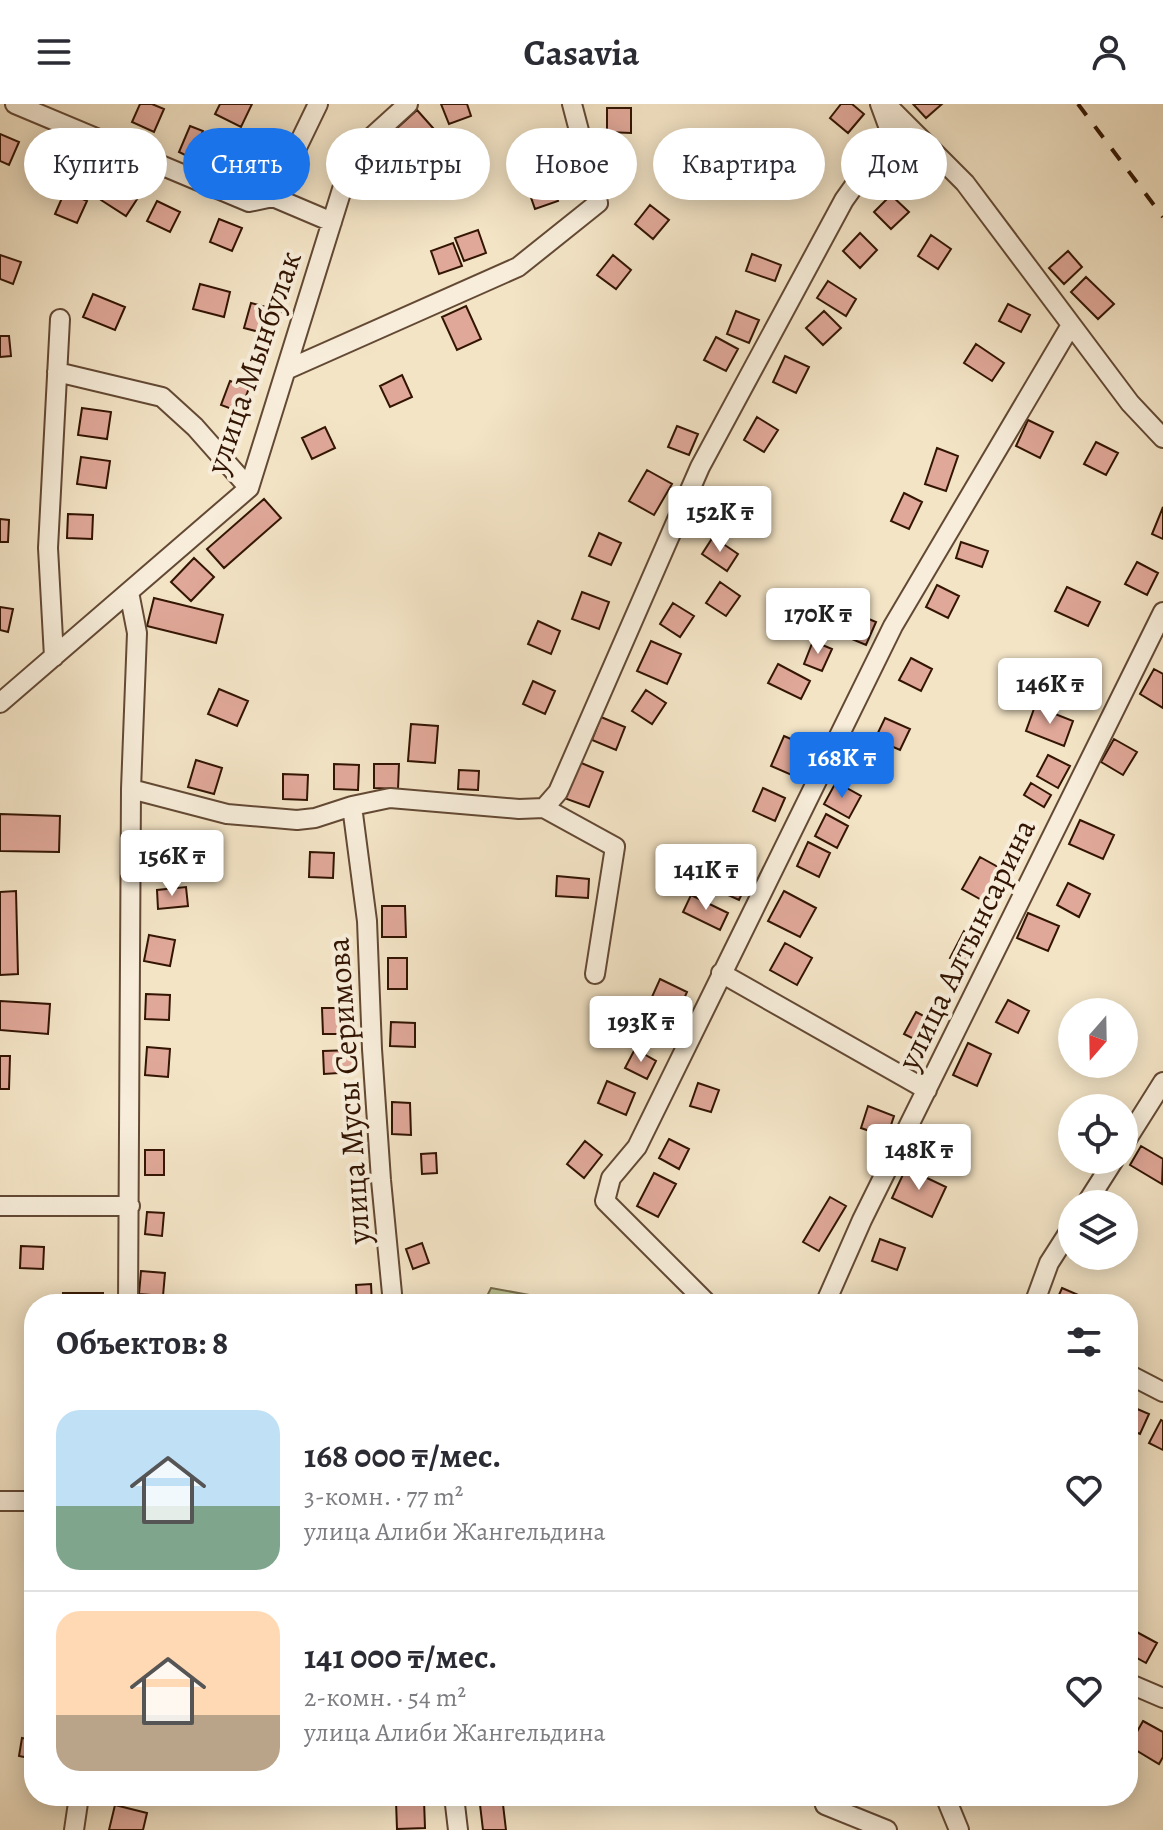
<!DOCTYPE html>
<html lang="ru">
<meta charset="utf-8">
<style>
:root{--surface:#fff;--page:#f2f2f3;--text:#2b2b33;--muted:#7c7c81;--line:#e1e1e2;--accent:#1a73e8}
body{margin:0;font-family:Alegreya,serif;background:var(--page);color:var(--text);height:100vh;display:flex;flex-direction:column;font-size:30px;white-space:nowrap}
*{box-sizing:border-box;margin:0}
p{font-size:26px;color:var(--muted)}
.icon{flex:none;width:44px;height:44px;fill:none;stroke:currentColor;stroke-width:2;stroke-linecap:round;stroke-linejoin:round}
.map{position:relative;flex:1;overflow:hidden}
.panel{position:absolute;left:24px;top:1190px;width:1114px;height:512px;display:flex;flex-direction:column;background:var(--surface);border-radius:32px;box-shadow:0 4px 20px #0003}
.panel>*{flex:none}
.banner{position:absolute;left:24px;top:24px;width:1116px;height:72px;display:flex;gap:16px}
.needle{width:52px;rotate:200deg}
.controls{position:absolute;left:1058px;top:894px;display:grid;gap:16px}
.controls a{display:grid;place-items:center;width:80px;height:80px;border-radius:50%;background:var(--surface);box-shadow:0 4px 20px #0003;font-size:40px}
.price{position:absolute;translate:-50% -68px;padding:0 18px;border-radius:8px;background:#fff;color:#222;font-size:26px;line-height:52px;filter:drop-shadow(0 2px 4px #0008)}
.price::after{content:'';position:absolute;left:50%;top:48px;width:24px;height:18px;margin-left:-12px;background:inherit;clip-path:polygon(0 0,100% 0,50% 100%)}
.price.active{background:var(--accent);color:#fff}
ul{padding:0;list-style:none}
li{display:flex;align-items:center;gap:24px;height:200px;padding:0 32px}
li+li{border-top:2px solid var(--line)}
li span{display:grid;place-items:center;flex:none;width:224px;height:160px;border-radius:24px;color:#555}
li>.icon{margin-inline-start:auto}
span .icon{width:96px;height:96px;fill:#fffc;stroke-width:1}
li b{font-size:34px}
h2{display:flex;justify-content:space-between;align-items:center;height:96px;padding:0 32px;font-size:34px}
.chip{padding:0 28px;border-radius:36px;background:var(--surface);box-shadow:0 4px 20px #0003;font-size:28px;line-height:72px}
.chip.active{background:var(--accent);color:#fff}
header{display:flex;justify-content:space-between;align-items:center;height:104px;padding:0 32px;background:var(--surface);font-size:36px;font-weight:700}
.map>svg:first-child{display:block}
.green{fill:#bdc493;stroke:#786c4b;stroke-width:2}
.building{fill:#e0a899;stroke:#331503;stroke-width:2}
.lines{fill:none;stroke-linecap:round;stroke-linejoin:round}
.minor-casing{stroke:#634934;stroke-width:22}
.minor{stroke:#f7edda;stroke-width:18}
.rail{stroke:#331503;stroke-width:4;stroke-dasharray:14 14;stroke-linecap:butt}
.labels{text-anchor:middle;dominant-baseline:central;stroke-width:8;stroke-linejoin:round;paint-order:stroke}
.street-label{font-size:32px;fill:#331503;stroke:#f7edda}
</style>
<header><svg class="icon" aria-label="menu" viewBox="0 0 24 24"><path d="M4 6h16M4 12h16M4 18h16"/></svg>Casavia<svg class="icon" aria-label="person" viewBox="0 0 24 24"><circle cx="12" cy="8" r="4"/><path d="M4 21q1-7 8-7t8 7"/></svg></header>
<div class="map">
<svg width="1163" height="1726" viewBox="0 0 1163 1726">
<rect width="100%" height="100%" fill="#f3e4c6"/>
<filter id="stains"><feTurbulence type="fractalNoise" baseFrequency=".0025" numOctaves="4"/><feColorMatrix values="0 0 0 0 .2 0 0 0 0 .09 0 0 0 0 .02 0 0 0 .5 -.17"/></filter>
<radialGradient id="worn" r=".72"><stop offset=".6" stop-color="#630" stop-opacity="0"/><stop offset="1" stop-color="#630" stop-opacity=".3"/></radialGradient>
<path class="green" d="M491,1184L578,1200H483Z"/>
<path class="building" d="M140,0H152L164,5L154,28L132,18Z
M220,0H252L241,23L215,10Z
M441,0H467L471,12L449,20Z
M841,0H852L864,10L848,29L830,14Z
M913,0H942L926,14Z
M607,4H631V29L607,28Z
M417,6L433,24L411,44L395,26Z
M190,22L203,27L191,54L179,48Z
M0,30L19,38L9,61L0,57Z
M43,43L66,52L56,75L34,65Z
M244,44L267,53L257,76L234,67Z
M757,55L775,69L759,89L741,74Z
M118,70L143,86L126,112L101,96Z
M549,74L558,97L535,105L527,82Z
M65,87L87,97L77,119L55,110Z
M891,91L909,108L891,125L874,108Z
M157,97L180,108L170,128L147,117Z
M650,101L669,116L653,135L635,120Z
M219,115L242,124L232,147L210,138Z
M478,126L486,149L464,157L455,134Z
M860,129L877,146L860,164L843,147Z
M931,131L951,145L938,165L918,152Z
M453,139L462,162L439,170L431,147Z
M1068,147L1082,163L1064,180L1049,164Z
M752,150L781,161L775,177L746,167Z
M0,151L21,158L13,180L0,175Z
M613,151L631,166L616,185L597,171Z
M1086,173L1114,200L1098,215L1071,188Z
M828,177L856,195L846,212L817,194Z
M200,180L230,188L224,213L193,205Z
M93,190L125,203L115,226L83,213Z
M251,199L281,207L275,232L244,224Z
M1008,200L1030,211L1021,228L999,217Z
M466,202L481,235L457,246L442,213Z
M736,207L759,216L749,239L727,230Z
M824,207L841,224L823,241L806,224Z
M0,232H9L11,252L0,253Z
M716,233L738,245L726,267L704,256Z
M976,240L1004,259L992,277L964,259Z
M785,252L809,263L796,289L773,278Z
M402,271L412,293L390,303L380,282Z
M230,277L249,284L240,308L221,301Z
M82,304L111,308L107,335L78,331Z
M757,313L778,326L764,348L744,336Z
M1028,316L1053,328L1040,354L1016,342Z
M677,322L698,330L689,351L668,343Z
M325,323L335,344L312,355L302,334Z
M1096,338L1118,349L1106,371L1084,360Z
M937,344L958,352L946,387L925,380Z
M81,353L110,357L106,384L77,380Z
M647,366L672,380L654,411L629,397Z
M731,387L755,398L743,422L720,410Z
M904,389L922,398L909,425L891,417Z
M264,395L281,414L224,464L207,445Z
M1163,403V435L1152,430Z
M68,410L93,411L92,435L67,434Z
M0,415L9,416L8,438H0Z
M599,429L621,439L611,461L589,452Z
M713,433L738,450L727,467L702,450Z
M961,438L988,447L982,463L956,454Z
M194,454L214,473L191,497L171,478Z
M1137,458L1158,469L1147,491L1125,480Z
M720,478L740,492L726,512L706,499Z
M937,481L959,492L948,514L926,503Z
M1067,483L1100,498L1088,522L1055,507Z
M582,488L609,498L599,525L572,515Z
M154,494L223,511L216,539L147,522Z
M673,499L694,512L680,533L660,520Z
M0,503L13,505L8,528L0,526Z
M857,510L876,518L866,541L847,533Z
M538,517L560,527L551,550L528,540Z
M651,537L681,550L667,580L637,567Z
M813,537L832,545L822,567L804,560Z
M911,554L932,565L921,587L899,576Z
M778,560L810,577L801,595L768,579Z
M1154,565L1163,570V604L1140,590Z
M1065,567L1089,578L1080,598L1056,587Z
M533,577L555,587L545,610L523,600Z
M219,585L248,597L237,622L208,610Z
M646,586L666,599L652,620L632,607Z
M1035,602L1073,617L1064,642L1026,627Z
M601,613L625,623L616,646L592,636Z
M885,614L910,625L900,646L875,635Z
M411,620L438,622L435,659L408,657Z
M784,632L807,642L794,672L771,662Z
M1114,635L1137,648L1123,671L1101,658Z
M1048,651L1070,662L1058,684L1037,672Z
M196,656L222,664L214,690L188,683Z
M579,658L603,668L589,703L564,694Z
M334,660L359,661L358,686L334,685Z
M374,660H399L398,685L374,684Z
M459,666L479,667L478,686L458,685Z
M283,670L308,671L307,696L283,695Z
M836,678L861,692L849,714L824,700Z
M1031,679L1051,691L1044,703L1024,691Z
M763,684L785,694L775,717L753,707Z
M0,710L60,712L59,748L0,747Z
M826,710L848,722L837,744L815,732Z
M1080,716L1114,731L1103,755L1069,740Z
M808,738L830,749L819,773L797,762Z
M310,748L334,749L333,774L309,773Z
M980,753L1005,767L987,799L962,785Z
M717,759L749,775L739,796L706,781Z
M557,772L589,775L588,794L556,792Z
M1068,779L1090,790L1079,813L1057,801Z
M186,783L188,802L158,805L157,786Z
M16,787L18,870L0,871V788Z
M784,787L816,804L800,833L768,817Z
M691,791L728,809L720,826L683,808Z
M382,802H405L406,833H382Z
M1028,809L1059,822L1048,847L1017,834Z
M964,827L982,837L968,863L950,854Z
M149,831L175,836L170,862L144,857Z
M785,839L812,854L797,881L770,866Z
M388,854H407V885H388Z
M660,875L687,888L674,917L647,904Z
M146,890L170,891L169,916L145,915Z
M1008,896L1029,907L1018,929L996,918Z
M0,897L50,900L48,930L0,926Z
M322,904H351V930H323Z
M916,908L937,919L926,941L904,930Z
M391,918L415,919V943L390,942Z
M968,939L991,950L977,982L953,971Z
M147,943L170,945L168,973L145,971Z
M635,945L656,957L647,975L625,964Z
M353,946L354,968L324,970L323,947Z
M0,952H10L9,985H0Z
M607,977L635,989L626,1011L598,999Z
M698,979L719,986L711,1008L690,1002Z
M392,998L410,999L411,1031L392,1030Z
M868,1002L894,1012L887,1033L861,1024Z
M669,1035L689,1045L679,1065L659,1054Z
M585,1037L602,1051L584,1074L567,1060Z
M1141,1042L1163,1055L1162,1080L1130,1061Z
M145,1046H164V1071H145Z
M436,1049L437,1069L422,1070L421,1050Z
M906,1064L946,1083L932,1113L892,1094Z
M654,1069L676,1080L658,1113L637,1102Z
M830,1093L846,1102L819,1147L803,1138Z
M147,1108L164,1109L162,1132L145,1130Z
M880,1135L905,1144L897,1166L872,1157Z
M422,1139L429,1159L413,1165L406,1145Z
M21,1142L44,1143L43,1165L20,1164Z
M141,1167L165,1169L163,1192L139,1190Z
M371,1180L372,1200H357L356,1181Z
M1062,1184L1097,1199L1096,1200H1055Z
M63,1189H103V1200H63Z
M1128,1301L1149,1310L1140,1330L1128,1325Z
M1161,1316L1163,1317V1346L1149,1339Z
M1133,1526L1157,1539L1146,1559L1128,1549V1535Z
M1143,1617L1163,1628V1653L1159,1660L1129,1642Z
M22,1634L34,1636V1655L19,1652Z
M479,1692H502L506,1726H483Z
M424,1696L425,1724L397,1725L396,1697Z
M115,1701L147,1709L143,1726H109Z"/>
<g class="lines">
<defs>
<path id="minor" d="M15,0L249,98L273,93L332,118
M886,0L965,79L1130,299L1163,334
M273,93L318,0
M286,266L518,163L598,99L572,0
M57,268L162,293L195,323L249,384
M54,553L48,444L60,215
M0,599L249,384L353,50L408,0
M131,685L227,710L297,716L315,714L352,702
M544,704L615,743L595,870
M721,869L927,986
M1124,1040L1163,978
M1086,1100L1114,1056
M0,1102H130
M128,1200L131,685L137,529L129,488
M393,1200L381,1076L372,945L367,817L352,702L390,694L519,705L544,704L558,688L700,363L844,96L891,30L880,0
M708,1200L605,1097L611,1074L637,1043L893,522L1071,221
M825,1200L862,1116L1163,508
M1034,1200L1049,1159L1072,1123
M1128,1270L1163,1288
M0,1397H34
M1128,1579L1163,1594
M454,1692L458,1726
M822,1692L825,1701L887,1726
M945,1692L959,1726
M74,1726L79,1692"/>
</defs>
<use href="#minor" class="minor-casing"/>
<use href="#minor" class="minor"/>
<path class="rail" d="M1078,0L1163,113"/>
</g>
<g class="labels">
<g class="street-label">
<text transform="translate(253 258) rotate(-71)">улица Мынбулак</text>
<text transform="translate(966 840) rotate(-64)">улица Алтынсарина</text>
<text transform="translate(348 987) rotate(-94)">улица Мусы Серимова</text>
</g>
</g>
<rect width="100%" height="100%" filter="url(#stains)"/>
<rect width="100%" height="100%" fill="url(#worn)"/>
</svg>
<div class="controls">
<a><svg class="needle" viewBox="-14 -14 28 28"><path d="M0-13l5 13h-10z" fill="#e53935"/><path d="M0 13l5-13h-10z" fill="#7c7c81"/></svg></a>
<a><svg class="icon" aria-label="locate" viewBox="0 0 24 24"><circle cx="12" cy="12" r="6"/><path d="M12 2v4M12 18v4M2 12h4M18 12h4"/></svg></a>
<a><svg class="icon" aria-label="layers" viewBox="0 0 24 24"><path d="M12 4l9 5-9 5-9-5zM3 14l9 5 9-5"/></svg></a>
</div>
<b class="price" style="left:720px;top:450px">152K ₸</b>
<b class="price" style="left:818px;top:552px">170K ₸</b>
<b class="price" style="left:1050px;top:622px">146K ₸</b>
<b class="price active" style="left:842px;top:696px">168K ₸</b>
<b class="price" style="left:172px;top:794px">156K ₸</b>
<b class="price" style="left:706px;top:808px">141K ₸</b>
<b class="price" style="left:641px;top:960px">193K ₸</b>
<b class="price" style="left:919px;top:1088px">148K ₸</b>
<div class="banner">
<a class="chip">Купить</a>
<a class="chip active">Снять</a>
<a class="chip">Фильтры</a>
<a class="chip">Новое</a>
<a class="chip">Квартира</a>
<a class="chip">Дом</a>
</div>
<section class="panel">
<h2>Объектов: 8<svg class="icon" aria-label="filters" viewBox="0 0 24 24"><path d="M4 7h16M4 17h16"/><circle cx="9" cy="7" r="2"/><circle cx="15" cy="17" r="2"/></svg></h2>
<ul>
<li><span style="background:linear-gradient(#bfe0f5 60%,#7fa58c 0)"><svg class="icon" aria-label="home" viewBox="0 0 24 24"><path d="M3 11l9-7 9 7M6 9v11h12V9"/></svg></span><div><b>168 000 ₸/мес.</b><p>3-комн. · 77 m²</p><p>улица Алиби Жангельдина</p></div><svg class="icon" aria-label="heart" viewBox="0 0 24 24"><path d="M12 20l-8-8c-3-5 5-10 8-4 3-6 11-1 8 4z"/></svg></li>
<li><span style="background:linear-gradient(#ffd9b3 65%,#b9a48a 0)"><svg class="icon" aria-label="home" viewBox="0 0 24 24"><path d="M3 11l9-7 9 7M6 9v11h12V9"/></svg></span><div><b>141 000 ₸/мес.</b><p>2-комн. · 54 m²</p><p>улица Алиби Жангельдина</p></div><svg class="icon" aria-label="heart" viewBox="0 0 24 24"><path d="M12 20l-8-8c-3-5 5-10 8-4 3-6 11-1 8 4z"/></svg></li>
</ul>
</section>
</div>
